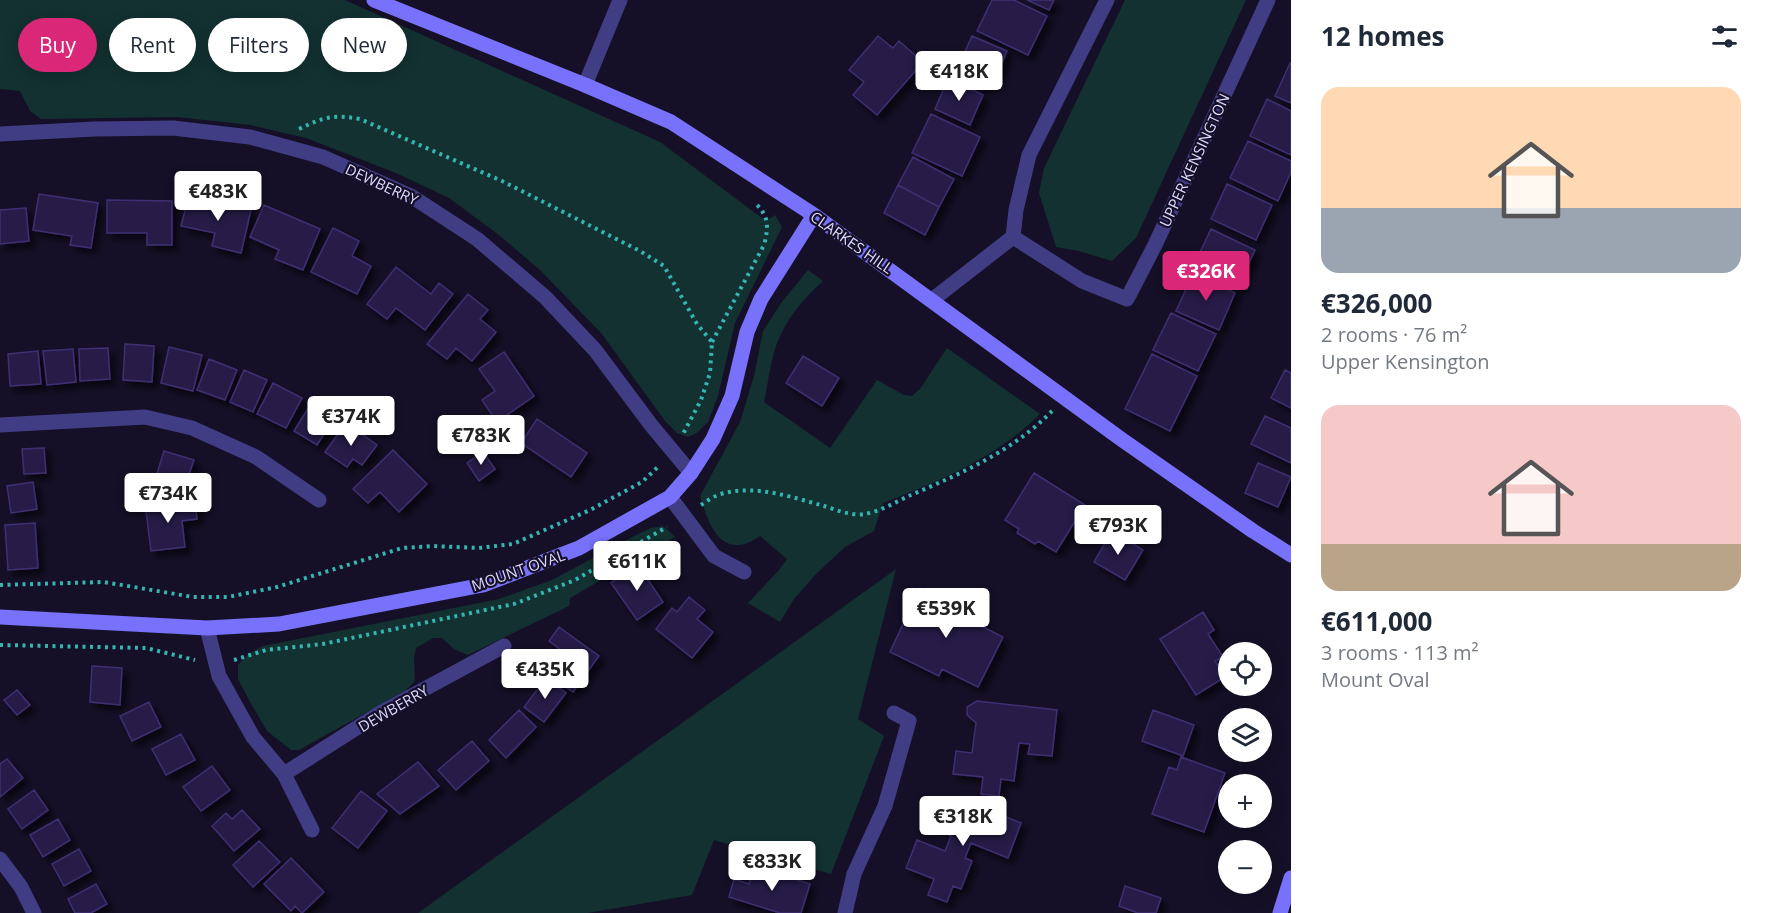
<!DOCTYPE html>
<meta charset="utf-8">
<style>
:root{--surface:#fff;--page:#f2f2f3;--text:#1f2937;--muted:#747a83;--accent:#db2777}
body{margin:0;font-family:"Open Sans",sans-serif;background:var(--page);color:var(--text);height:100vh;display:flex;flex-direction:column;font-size:22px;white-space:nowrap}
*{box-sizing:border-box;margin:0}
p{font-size:20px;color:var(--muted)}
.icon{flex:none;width:33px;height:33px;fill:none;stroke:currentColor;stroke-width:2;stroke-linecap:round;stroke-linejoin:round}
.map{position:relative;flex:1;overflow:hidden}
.details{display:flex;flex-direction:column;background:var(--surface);width:480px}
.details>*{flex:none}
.hud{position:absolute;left:18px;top:18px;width:570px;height:54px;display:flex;gap:12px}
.controls{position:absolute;left:1218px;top:642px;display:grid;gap:12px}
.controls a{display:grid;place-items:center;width:54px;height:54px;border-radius:50%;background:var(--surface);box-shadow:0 3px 15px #0003;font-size:30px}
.price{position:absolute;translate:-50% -51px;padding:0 14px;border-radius:6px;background:#fff;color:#222;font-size:20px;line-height:39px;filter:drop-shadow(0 2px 3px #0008)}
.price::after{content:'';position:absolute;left:50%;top:36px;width:18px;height:14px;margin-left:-9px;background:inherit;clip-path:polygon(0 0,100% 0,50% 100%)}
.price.on{background:var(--accent);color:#fff}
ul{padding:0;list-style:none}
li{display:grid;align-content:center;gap:12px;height:318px;padding:0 30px}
li span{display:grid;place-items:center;height:186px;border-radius:18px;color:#555}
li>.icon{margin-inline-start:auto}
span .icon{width:108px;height:108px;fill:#fffc;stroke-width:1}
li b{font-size:26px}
h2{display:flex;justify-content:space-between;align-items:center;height:72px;padding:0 30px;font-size:26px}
.pill{padding:0 21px;border-radius:27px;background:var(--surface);box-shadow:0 3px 15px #0003;font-size:21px;line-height:54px}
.pill.on{background:var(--accent);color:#fff}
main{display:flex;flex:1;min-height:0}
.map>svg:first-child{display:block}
.green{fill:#133131}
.building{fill:#271d47;stroke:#3f2f73;stroke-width:1.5;filter:url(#shadow)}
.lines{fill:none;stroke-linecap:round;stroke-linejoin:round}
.path{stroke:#33b6b2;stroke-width:4;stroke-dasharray:3 4.5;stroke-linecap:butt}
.lane{stroke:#413d85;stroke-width:15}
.street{stroke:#413d85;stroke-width:15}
.secondary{stroke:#7871fb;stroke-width:15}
.labels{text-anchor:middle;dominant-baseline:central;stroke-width:4.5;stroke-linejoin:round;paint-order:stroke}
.street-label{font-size:15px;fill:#ddd7fe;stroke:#151027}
</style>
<main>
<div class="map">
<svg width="1291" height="913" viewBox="0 0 1291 913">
<defs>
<filter id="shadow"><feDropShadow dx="5.5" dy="5.5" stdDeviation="3" flood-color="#0009"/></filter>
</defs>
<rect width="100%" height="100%" fill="#151027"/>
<path class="green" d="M0,0H345L660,142L766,221L775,215L782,227L735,323L718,396L708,422L697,433L688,437L677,433L665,421L602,334L540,270L499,235L449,198L396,173L306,138L250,125L177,117L41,119L30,111L20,91L0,89Z
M1125,0H1246L1136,238L1112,261L1079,251L1056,247L1039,193L1044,168Z
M808,270L823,281C803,299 785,320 776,346C770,364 768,384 764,402L830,448L877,380L904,395L912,396L920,389L947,348L1040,414C997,457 939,482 883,503L874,531L845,547L816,574L794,599L780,622L748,603L779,570L787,559L760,536C723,562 709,527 700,496L740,422L754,376L763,331L781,303Z
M663,526L675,537L570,598L569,606L468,655L454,649L442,638H433L416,648L414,658L415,681L405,691L299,750H291L267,731L250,702L238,679V665L248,654L263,646L499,599L552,580L636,535L651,528Z
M896,569L858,719L884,736L831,874L714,840L692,895L588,913H418Z"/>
<path class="building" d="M992,0H1014L1047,16L1028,55L977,31Z
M1027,0H1054L1049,10Z
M878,36L893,48L899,41L923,62L877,115L853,95L864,82L849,70Z
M972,36L1007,51L994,83L986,79L983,87L955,74Z
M1290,63L1291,64V103L1275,96Z
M948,79L983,95L970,125L935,109Z
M1267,99L1291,111V155L1250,136Z
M931,114L980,137L962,176L912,153Z
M1248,141L1291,161V172L1278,201L1230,178Z
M913,157L954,179L939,207L898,185Z
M1227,184L1272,205L1256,240L1211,219Z
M898,185L939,207L925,235L884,213Z
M39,194L98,203L91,248L70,245L72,236L33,230Z
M189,195L251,210L241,253L212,246L215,233L181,226Z
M107,200L172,201V245H147V233H107Z
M264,205L320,229L303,270L275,259L279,250L250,237Z
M26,208L29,241L0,244V210Z
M333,228L359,241L352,256L371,266L357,294L311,272Z
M1211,229L1255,250L1237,288L1193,267Z
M396,267L431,294L439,283L453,294L425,330L396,308L387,319L367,304Z
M1193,274L1235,293L1219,330L1176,311Z
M468,294L488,310L480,319L496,332L472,361L456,348L447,359L427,344Z
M1171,313L1216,334L1198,371L1153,350Z
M125,344L154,346L152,382L123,380Z
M169,347L202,355L193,391L161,383Z
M108,348L110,379L80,381L79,349Z
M73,349L76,382L47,385L43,351Z
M38,351L41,384L10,386L8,354Z
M504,352L534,396L497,422L482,400L495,391L479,369Z
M1152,354L1197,376L1170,431L1125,409Z
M803,356L839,378L822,406L786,383Z
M209,359L237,370L225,400L197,390Z
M244,370L267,380L253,412L230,402Z
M1285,370L1291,373V408L1271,398Z
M273,383L302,398L286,428L257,414Z
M312,402L335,417L317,445L294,431Z
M1265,416L1291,428V463L1251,444Z
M537,419L587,453L571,477L521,443Z
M346,423L377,445L362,465L353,459L347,467L325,452Z
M44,448L46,473L24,474L22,449Z
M393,450L427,484L399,512L380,492L368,503L353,489Z
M164,451L194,460L184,489L155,480Z
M483,452L495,469L479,481L467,463Z
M1258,463L1291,477L1278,507L1245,493Z
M1034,473L1085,505L1056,552L1038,541L1035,544L1017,533L1019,529L1005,520Z
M33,482L37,509L11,513L7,486Z
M172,500L173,505L195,502L197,519L182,521L185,547L151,551L145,503Z
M35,523L38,568L8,570L5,525Z
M1112,531L1143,550L1125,580L1094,562Z
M638,565L663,602L637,620L611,583Z
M920,588L983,618L979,625L1003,637L978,687L942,669L939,676L890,652Z
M689,597L705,610L697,619L713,632L692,658L656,629L672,608L677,612Z
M1203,612L1214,630L1208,634L1223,657L1215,661L1225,677L1196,695L1160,639Z
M559,627L599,656L573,692L549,675L565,653L549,641Z
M92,666L122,668L120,705L90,702Z
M546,678L566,693L544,722L524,707Z
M17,690L30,705L17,715L4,700Z
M977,701L1057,710L1052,756L1028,754L1030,744L1019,743L1014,781L1001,779L999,796L981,794L983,777L953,774L956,751L972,753L976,723L967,715V707Z
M149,702L161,727L132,741L120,716Z
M519,710L536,727L506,758L489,740Z
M1153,710L1194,725L1183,756L1142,741Z
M181,734L195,760L166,775L152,749Z
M472,741L489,761L456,790L438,770Z
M1181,757L1225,773L1204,832L1152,814L1169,767L1177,770Z
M7,759L23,778L0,797V764Z
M418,762L439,786L400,814L377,794Z
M212,766L230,790L201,811L183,787Z
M34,790L48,810L22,829L8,809Z
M361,791L387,811L358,848L332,828Z
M959,798L1021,823L1008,858L971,843L965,858L972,861L961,889L953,886L947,902L928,895L934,879L906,868L917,840L945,851L951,836L945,833Z
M242,810L260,829L234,851L212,826L226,813L232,819Z
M58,819L70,840L43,857L30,835Z
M259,841L280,862L253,887L233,865Z
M79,849L91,871L64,886L52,864Z
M291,858L324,892L302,913L295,906L291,911L264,884Z
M754,866L810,884L801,913H780L729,897L734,879L749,884Z
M96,884L107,904L91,913H75L68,899Z
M1125,886L1161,898L1156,913H1138L1119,906Z"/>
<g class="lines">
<path class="path" d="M299,129C324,117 333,114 360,119L502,181L640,251L664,266L697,324L712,342L710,373L701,400L683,434
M712,342L764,245C769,226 769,216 754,202
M701,505C707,501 714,496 721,494C754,484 792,497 824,506C836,510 851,516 864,514C880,512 897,501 911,495C962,473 1013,451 1052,411
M0,585L104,582L193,597H228L277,587L402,548L433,546L479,548L513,544L590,510L642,482L659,466
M0,645L146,648L195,660
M234,660L266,650L323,644L514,604L575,580L667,527"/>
<path class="lane" d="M585,85L620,0"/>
<path class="street" d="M0,134L95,129L173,128L250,137L323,157L411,196L477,239L545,297L595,350L651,425L691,473
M1013,237L1082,281L1127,299L1155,245L1268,0
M932,300L1013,237L1016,210L1029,155L1107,0
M0,425L145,417L192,428L256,457L319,500
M670,497L714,556L744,572
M207,628L219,676L253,737L284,774L312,830
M284,774L380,713L504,646
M0,859L21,887L34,913
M845,913L854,874L885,806L909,721L894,713"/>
<path class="secondary" d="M374,0L585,85L671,122L814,215L1121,439L1253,531L1291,555
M0,617L207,628L279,624L483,585L579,548L670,497L691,473L713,439L732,396L747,332L761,299L814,215
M1280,913L1291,878"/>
</g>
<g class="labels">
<g class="street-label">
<text transform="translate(1194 160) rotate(-65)">UPPER KENSINGTON</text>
<text transform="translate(382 184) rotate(25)">DEWBERRY</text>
<text transform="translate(852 242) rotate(35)">CLARKES HILL</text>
<text transform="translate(518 570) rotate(-19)">MOUNT OVAL</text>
<text transform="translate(393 708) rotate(-30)">DEWBERRY</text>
</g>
</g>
</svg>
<div class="controls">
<a><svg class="icon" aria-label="locate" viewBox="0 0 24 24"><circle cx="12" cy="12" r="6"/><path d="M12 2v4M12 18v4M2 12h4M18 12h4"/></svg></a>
<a><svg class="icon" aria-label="layers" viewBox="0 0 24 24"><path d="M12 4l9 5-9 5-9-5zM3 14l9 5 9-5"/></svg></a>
<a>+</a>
<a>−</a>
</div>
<b class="price" style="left:959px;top:102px">€418K</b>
<b class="price" style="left:218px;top:222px">€483K</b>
<b class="price on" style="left:1206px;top:302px">€326K</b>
<b class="price" style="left:351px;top:447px">€374K</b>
<b class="price" style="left:481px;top:466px">€783K</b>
<b class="price" style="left:168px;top:524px">€734K</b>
<b class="price" style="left:1118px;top:556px">€793K</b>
<b class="price" style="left:637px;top:592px">€611K</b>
<b class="price" style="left:946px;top:639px">€539K</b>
<b class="price" style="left:545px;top:700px">€435K</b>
<b class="price" style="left:963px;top:847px">€318K</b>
<b class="price" style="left:772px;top:892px">€833K</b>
<div class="hud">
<a class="pill on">Buy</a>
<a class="pill">Rent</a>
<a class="pill">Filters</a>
<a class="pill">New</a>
</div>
</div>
<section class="details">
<h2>12 homes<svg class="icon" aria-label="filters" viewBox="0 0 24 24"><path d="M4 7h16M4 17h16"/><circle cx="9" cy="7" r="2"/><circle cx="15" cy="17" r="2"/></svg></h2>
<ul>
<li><span style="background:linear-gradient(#ffd9b3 65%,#9aa5b1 0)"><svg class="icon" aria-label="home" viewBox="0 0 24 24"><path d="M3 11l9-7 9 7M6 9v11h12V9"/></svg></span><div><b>€326,000</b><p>2 rooms · 76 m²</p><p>Upper Kensington</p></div></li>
<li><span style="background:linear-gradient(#f6c9c9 75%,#b9a48a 0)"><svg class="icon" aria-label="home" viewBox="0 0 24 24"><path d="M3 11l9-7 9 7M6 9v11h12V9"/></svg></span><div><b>€611,000</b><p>3 rooms · 113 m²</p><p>Mount Oval</p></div></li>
</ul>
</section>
</main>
